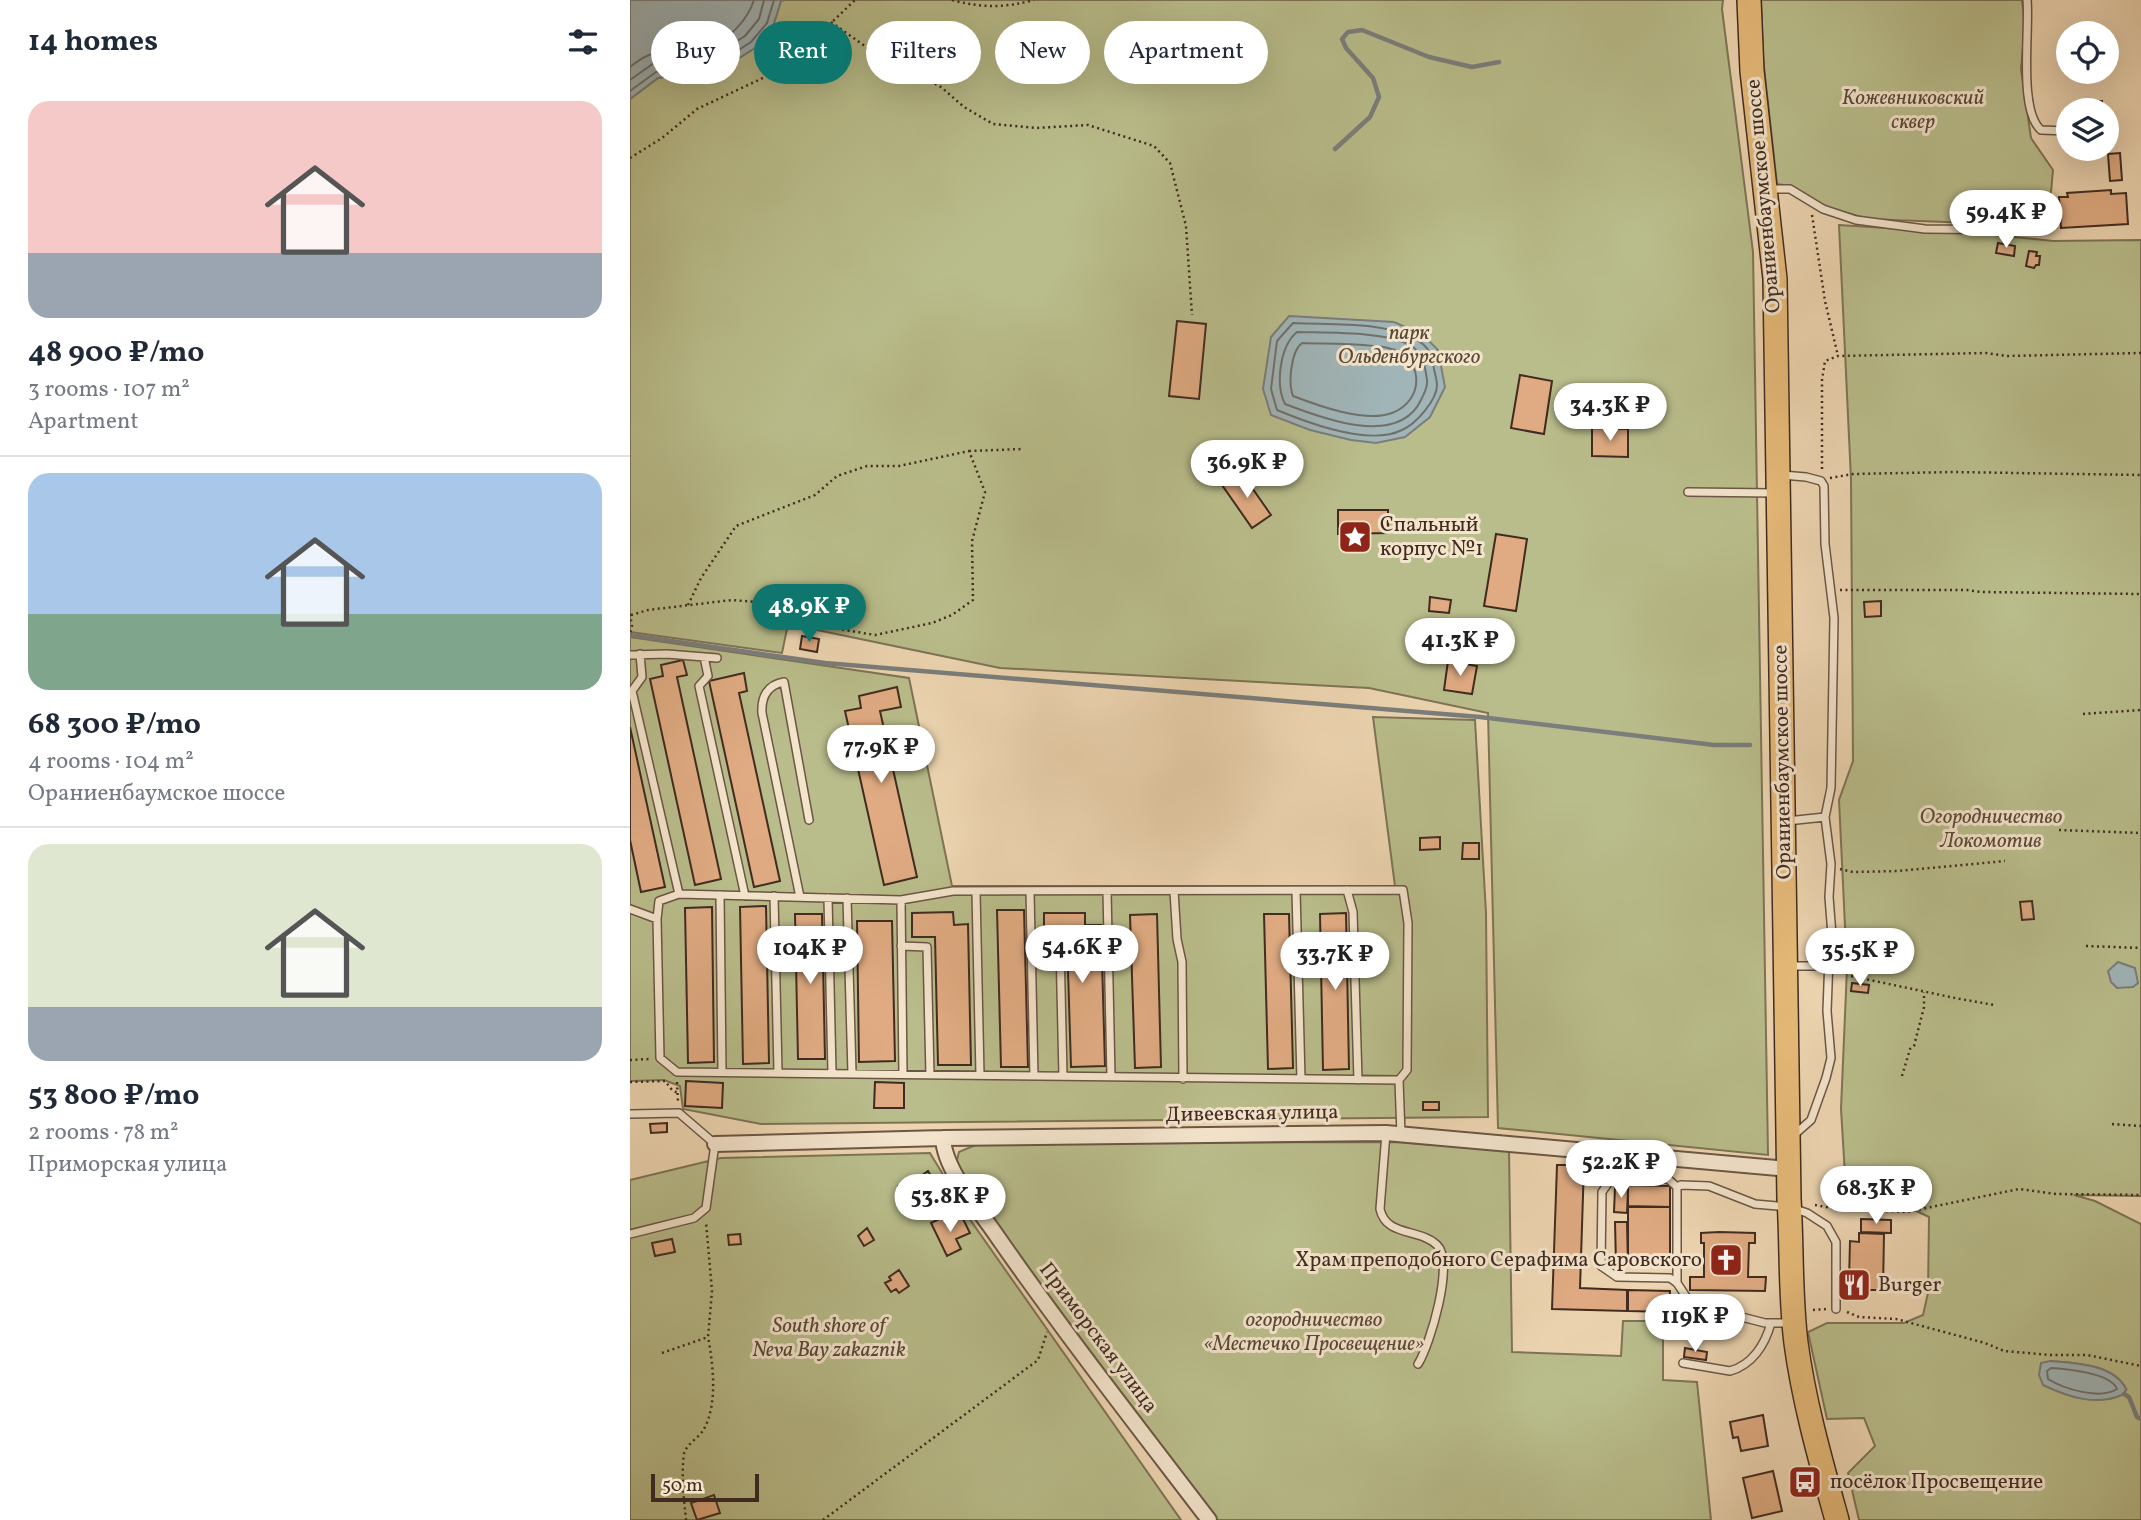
<!DOCTYPE html>
<meta charset="utf-8">
<style>
:root{--surface:#fff;--page:#f2f2f3;--text:#1f2937;--muted:#747a83;--line:#e0e1e3;--accent:#0f766e}
body{margin:0;font-family:Vollkorn,serif;background:var(--page);color:var(--text);height:100vh;display:flex;flex-direction:column;font-size:26px;white-space:nowrap}
*{box-sizing:border-box;margin:0}
p{font-size:23px;color:var(--muted)}
.icon{flex:none;width:38px;height:38px;fill:none;stroke:currentColor;stroke-width:2;stroke-linecap:round;stroke-linejoin:round}
.map{position:relative;flex:1;overflow:hidden}
.details{display:flex;flex-direction:column;background:var(--surface);width:630px}
.details>*{flex:none}
.top-card{position:absolute;left:21px;top:21px;width:665px;height:63px;display:flex;gap:14px}
.tools{position:absolute;left:1426px;top:21px;display:grid;gap:14px}
.tools a{display:grid;place-items:center;width:63px;height:63px;border-radius:50%;background:var(--surface);box-shadow:0 7px 28px #0002;font-size:35px}
.scale{position:absolute;left:21px;bottom:18px;width:108px;box-sizing:border-box;padding-left:7px;border:4px solid #412b21;border-top:0;font-size:19px;line-height:24px;white-space:nowrap;color:#412b21;-webkit-text-stroke:5px #f3e4cc;paint-order:stroke}
.price{position:absolute;translate:-50% -60px;padding:0 16px;border-radius:24px;background:#fff;color:#222;font-size:23px;line-height:46px;filter:drop-shadow(0 2px 4px #0008)}
.price::after{content:'';position:absolute;left:50%;top:42px;width:21px;height:16px;margin-left:-10px;background:inherit;clip-path:polygon(0 0,100% 0,50% 100%)}
.price.current{background:var(--accent);color:#fff}
ul{padding:0;list-style:none}
li{display:grid;align-content:center;gap:14px;height:371px;padding:0 28px}
li+li{border-top:2px solid var(--line)}
li span{display:grid;place-items:center;height:217px;border-radius:21px;color:#555}
li>.icon{margin-inline-start:auto}
span .icon{width:126px;height:126px;fill:#fffc;stroke-width:1}
li b{font-size:30px}
h2{display:flex;justify-content:space-between;align-items:center;height:84px;padding:0 28px;font-size:30px}
.tag{padding:0 24px;border-radius:32px;background:var(--surface);box-shadow:0 7px 28px #0002;font-size:24px;line-height:63px}
.tag.current{background:var(--accent);color:#fff}
main{display:flex;flex:1;min-height:0}
.map>svg:first-child{display:block}
.green{fill:#b9bd8b;stroke:#7d7456;stroke-width:2;fill-rule:evenodd}
.water{fill:#a0b5b8;stroke:#7a7e7c;stroke-width:2}
.lines{fill:none;stroke-linecap:round;stroke-linejoin:round}
.shore{stroke:#70706c;stroke-width:2}
.stream{stroke:#7a7e7c;stroke-width:4.5}
.building{fill:#e0ab82;stroke:#412b21;stroke-width:2}
.lane-casing{stroke:#6c5645;stroke-width:10}
.street-casing{stroke:#6c5645;stroke-width:18}
.primary-casing{stroke:#412b21;stroke-width:26}
.path{stroke:#412b21;stroke-width:2.5;stroke-dasharray:2 3.5;stroke-linecap:butt}
.lane{stroke:#f3e4cc;stroke-width:7}
.street{stroke:#f3e4cc;stroke-width:14}
.primary{stroke:#e6ba78;stroke-width:23}
.labels{text-anchor:middle;dominant-baseline:central;stroke-width:6;stroke-linejoin:round;paint-order:stroke}
.park-label{font-size:21px;font-style:italic;fill:#594836;stroke:#f3e4cc}
.street-label{font-size:21px;fill:#412b21;stroke:#f3e4cc}
.poi-label{font-size:21px;fill:#412b21;stroke:#f3e4cc;text-anchor:start}
</style>
<main>
<section class="details">
<h2>14 homes<svg class="icon" aria-label="filters" viewBox="0 0 24 24"><path d="M4 7h16M4 17h16"/><circle cx="9" cy="7" r="2"/><circle cx="15" cy="17" r="2"/></svg></h2>
<ul>
<li><span style="background:linear-gradient(#f6c9c9 70%,#9aa5b1 0)"><svg class="icon" aria-label="home" viewBox="0 0 24 24"><path d="M3 11l9-7 9 7M6 9v11h12V9"/></svg></span><div><b>48 900 ₽/mo</b><p>3 rooms · 107 m²</p><p>Apartment</p></div></li>
<li><span style="background:linear-gradient(#a9c7e8 65%,#7fa58c 0)"><svg class="icon" aria-label="home" viewBox="0 0 24 24"><path d="M3 11l9-7 9 7M6 9v11h12V9"/></svg></span><div><b>68 300 ₽/mo</b><p>4 rooms · 104 m²</p><p>Ораниенбаумское шоссе</p></div></li>
<li><span style="background:linear-gradient(#dfe7d0 75%,#9aa5b1 0)"><svg class="icon" aria-label="home" viewBox="0 0 24 24"><path d="M3 11l9-7 9 7M6 9v11h12V9"/></svg></span><div><b>53 800 ₽/mo</b><p>2 rooms · 78 m²</p><p>Приморская улица</p></div></li>
</ul>
</section>
<div class="map">
<svg width="1511" height="1520" viewBox="0 0 1511 1520">
<rect width="100%" height="100%" fill="#edd5b1"/>
<filter id="stains"><feTurbulence type="fractalNoise" baseFrequency=".00286" numOctaves="4"/><feColorMatrix values="0 0 0 0 .2 0 0 0 0 .09 0 0 0 0 .02 0 0 0 .5 -.17"/></filter>
<radialGradient id="worn" r=".72"><stop offset=".6" stop-color="#630" stop-opacity="0"/><stop offset="1" stop-color="#630" stop-opacity=".3"/></radialGradient>
<path class="green" d="M151,0H1093L1092,9L1123,252L1138,1155L868,1128L858,713L739,688L370,668L158,624L152,653L0,632V99L28,78L51,74L143,26Z
M1131,0H1392L1395,25L1391,69L1401,138L1423,170L1421,192L1393,225L1238,219L1193,206L1161,186L1147,184L1133,58Z
M1209,225L1364,235L1423,241L1511,240V1196L1444,1195L1465,1201L1511,1224V1520H1229L1218,1473L1245,1446L1234,1418L1197,1419L1178,1332L1197,1323H1274L1293,1315L1298,1293L1299,1217L1280,1208L1210,1197L1207,1175H1215L1211,1109L1217,968L1209,800L1223,761L1221,479ZM1420,1361C1445,1363 1484,1364 1496,1389Z
M0,637L279,678L322,886H765L743,717L845,720L856,913L858,1117L131,1124L53,1109L50,1086L34,1080L0,1081Z
M767,1142L879,1151L882,1352L991,1356L993,1321H1033V1380L1067,1382L1081,1520H585L343,1193L326,1164L329,1152L350,1143Z
M300,1153L341,1221L551,1520H0V1180L91,1158Z"/>
<path class="water" d="M0,0H155L151,1L143,26L125,48L89,71L51,74L28,78L0,99Z
M659,316L764,322L792,334L808,350L815,387L800,417L775,437L746,443L721,440L680,430L641,415L633,389L641,337Z
M1488,962L1505,968L1508,983L1503,987L1487,988L1481,982L1478,971Z
M1420,1361C1445,1363 1484,1364 1496,1389L1494,1394C1467,1407 1438,1397 1413,1385L1409,1375L1411,1363Z"/>
<g class="lines">
<path class="shore" d="M0,67C31,42 45,53 79,45C99,41 118,19 124,0
M0,80L24,63L49,58L85,55L115,36L129,19L134,0
M0,91L26,72L50,67L87,64L121,42L137,23L144,0
M663,323C700,325 752,321 785,339C798,345 802,355 804,369C805,374 807,380 807,385C807,400 786,424 772,430C740,446 678,423 647,410L641,389L647,341Z
M667,332C697,333 759,331 783,347C794,355 795,367 797,380C798,388 794,393 791,400C768,448 691,418 655,404C645,384 650,346 667,332Z
M672,343C697,344 735,343 758,348C794,356 796,400 762,413C735,423 689,406 663,396C658,383 661,351 672,343Z
M1421,1368C1437,1369 1481,1373 1487,1389C1470,1400 1434,1389 1418,1379L1417,1371Z"/>
<path class="stream" d="M705,149L740,117L749,97L743,78L716,48L712,39L718,32L732,30L799,57L842,67L869,62
M0,635L195,663L850,717L1084,745H1120
M1494,1394L1499,1397L1507,1417L1511,1419"/>
</g>
<path class="building" d="M1472,101L1473,110H1451V102Z
M1490,153L1492,180L1480,181L1478,154Z
M1481,190V194L1496,193L1498,224L1431,228L1429,197H1438L1437,193Z
M1368,243L1385,246L1384,256L1366,253Z
M1399,251L1407,252L1406,256H1410L1409,265H1406L1404,268L1396,266Z
M547,321L576,324L569,399L539,396Z
M890,375L922,381L914,434L881,428Z
M962,428L998,429V457L962,456Z
M611,472L641,515L622,528L592,485Z
M708,510H758V533L708,534Z
M866,534L897,539L886,611L854,606Z
M800,597L821,600L819,613L799,611Z
M1251,601V616L1235,617L1234,602Z
M172,636L189,639L187,652L170,649Z
M53,660L57,675L47,677L91,879L65,885L20,679L33,676L31,665Z
M818,661L847,666L842,694L814,690Z
M114,673L117,691L109,693L150,881L124,887L79,681Z
M267,687L271,707L250,711L287,877L254,885L215,711L231,708L229,696Z
M0,727L35,887L11,892L0,840Z
M810,837V849L790,850V838Z
M833,843H849V859H832Z
M1402,901L1404,919L1392,920L1390,902Z
M136,906L139,1063L113,1064L110,907Z
M82,907L84,1062L58,1063L55,908Z
M367,910H394L398,1067H371Z
M323,912L324,925L338,924L341,1065H308L305,937H282V913Z
M414,913H455V925H471L475,1066L441,1067L437,938L414,939Z
M716,913L719,1069L693,1070L690,914Z
M165,914H192L195,1059H168Z
M527,914L531,1067L505,1068L500,915Z
M634,914H659L663,1068L638,1069Z
M227,921H262L265,1061L229,1062Z
M1222,983L1239,985L1238,993L1221,991Z
M56,1081L93,1083L92,1108L55,1106Z
M245,1082L274,1083V1108H244Z
M793,1102H809V1110H793Z
M37,1123V1132L21,1133L20,1124Z
M927,1165H954L950,1288L997,1290V1311L922,1309Z
M298,1171L310,1190L300,1200L295,1194L279,1205L268,1186L277,1179L280,1184Z
M998,1185L1040,1186V1207L998,1206Z
M985,1188H998L997,1213L984,1212Z
M998,1207H1040V1265H998Z
M313,1217L316,1224L332,1217L340,1233L326,1239L331,1249L317,1256L301,1223Z
M1231,1219L1261,1220V1233L1231,1232Z
M985,1222H997L998,1266H986Z
M237,1228L244,1240L234,1246L228,1236Z
M1089,1232L1125,1233V1243H1119L1118,1277H1136L1135,1291L1060,1290V1277H1074V1243H1071V1233Z
M1229,1233L1254,1234L1253,1290H1228V1281H1219L1220,1241L1229,1242Z
M110,1234L111,1244L99,1245L98,1235Z
M42,1239L45,1252L25,1256L22,1243Z
M269,1270L279,1286L269,1293L266,1289L261,1292L255,1283L261,1280L259,1277Z
M998,1290L1040,1291L1039,1312L998,1311Z
M1055,1348L1077,1352L1076,1360L1054,1357Z
M1133,1415L1138,1446L1111,1451L1108,1437L1103,1438L1100,1422Z
M1143,1471L1152,1511L1122,1518L1113,1478Z
M84,1495L90,1513L67,1520L61,1503Z"/>
<g class="lines">
<defs>
<path id="lane" d="M1397,0C1400,30 1388,110 1411,130L1437,131
M1139,189H1160L1193,209L1226,220L1295,229L1397,230L1412,224
M1152,475L1176,477L1191,481L1194,486L1195,544L1204,618L1201,788L1195,817L1201,864L1199,897L1202,935L1199,958L1194,964L1184,966H1160
M1058,492L1144,493
M10,654L12,677L2,691L49,894
M0,655L37,654L87,658
M74,657L78,676L69,686L115,896
M1157,821L1195,817
M717,890L723,912L728,1080
M477,891L481,1077
M544,891L547,939L552,962L553,1079
M666,891L671,1079
M346,892L350,1075
M400,892L404,1076
M90,895L92,1072
M144,896L148,1072
M170,897L132,713C131,697 137,685 154,682L179,820
M198,898L202,1073
M217,898L222,1073
M271,900L273,1074
M0,909L27,919
M271,946L297,947L300,1075
M402,946H430L433,1076
M769,1080L777,1070L778,923L773,890L323,891L271,900L49,894L29,901L27,919L30,1058L47,1072L769,1080L771,1135
M0,1114L49,1113L85,1144L76,1208L64,1218L0,1234
M756,1133L750,1209C756,1237 789,1228 807,1245C825,1262 800,1345 788,1364
M1164,1135L1181,1120L1196,1078L1201,1058L1197,1011L1199,958
M1047,1187L1038,1179L992,1178L979,1182L972,1192L971,1266L987,1277L1040,1278L1047,1283L1061,1304L1135,1323H1161
M1047,1283V1187L1051,1185L1079,1186L1125,1204L1159,1207L1177,1213L1197,1226L1206,1242V1309
M1053,1363L1100,1371C1122,1365 1135,1345 1141,1323"/>
<path id="street" d="M313,1138C314,1170 351,1212 369,1239C436,1335 508,1427 579,1520
M85,1144L313,1138L756,1133L1159,1169"/>
<path id="primary" d="M1119,0L1122,71L1145,279L1159,1199C1162,1247 1160,1295 1166,1343C1174,1403 1191,1462 1207,1520"/>
</defs>
<use href="#lane" class="lane-casing"/>
<use href="#street" class="street-casing"/>
<use href="#primary" class="primary-casing"/>
<path class="path" d="M322,0C351,8 375,8 404,0
M201,22L239,49L311,87L334,107L363,124L406,128L458,125L524,146L540,163L556,226L562,315
M0,158L32,138L67,109L154,68L225,0
M1182,215L1195,301L1208,356
M339,451L393,449
M1192,469V380L1195,361L1208,356L1356,353L1377,356L1511,353
M1200,478L1223,474L1323,472L1511,475
M1210,590H1337L1352,592L1511,594
M0,614L2,626L0,634
M1,615L18,610L102,600L150,604L165,611L178,624L245,635L302,623L322,615L343,600L342,541L355,492L339,451L269,466H237L207,476L185,495L106,526L71,578L58,605
M1453,714L1511,710
M1429,830L1511,833
M1210,869L1223,872L1268,871L1375,861
M1456,946L1511,948
M1221,976L1325,998L1364,1005
M0,1060L20,1059
M1272,1076L1280,1049L1284,1046L1294,1007V992
M0,1082L35,1081L42,1090L48,1093
M47,1082L48,1103
M1482,1124L1511,1126
M1185,1205L1201,1208L1277,1212L1389,1189L1426,1194L1511,1195
M1183,1310L1197,1309
M1217,1312L1229,1317L1266,1319L1355,1343L1374,1351L1420,1355H1457L1511,1366
M32,1353L78,1337L82,1291L76,1222
M56,1520C54,1499 51,1476 54,1454C56,1444 69,1438 74,1429C88,1403 83,1364 78,1337
M193,1520L408,1360L417,1332"/>
<use href="#lane" class="lane"/>
<use href="#street" class="street"/>
<use href="#primary" class="primary"/>
</g>
<defs>
<symbol id="sight-square" viewBox="-11 -11 22 22"><rect x="-9" y="-9" width="18" height="18" rx="4" fill="#8f2418" stroke="#f3e4cc"/><path d="M0-6L1.8-2.2L6-1.7L2.9 1.2L3.7 5.4L0 3.3L-3.7 5.4L-2.9 1.2L-6-1.7L-1.8-2.2Z" fill="#fff"/></symbol>
<symbol id="church-square" viewBox="-11 -11 22 22"><rect x="-9" y="-9" width="18" height="18" rx="4" fill="#8f2418" stroke="#f3e4cc"/><path d="M-1.2-6h2.4v3.5h3.3v2.4h-3.3V6h-2.4V-.1h-3.3v-2.4h3.3Z" fill="#fff"/></symbol>
<symbol id="restaurant-square" viewBox="-11 -11 22 22"><rect x="-9" y="-9" width="18" height="18" rx="4" fill="#8f2418" stroke="#f3e4cc"/><path d="M-5-6h1v4h1v-4h1v4h1v-4h1v5L-1.5 .5V6h-2V.5L-5-1ZM5-6V6H3V1.5H1.5Q1.5-4 5-6Z" fill="#fff"/></symbol>
<symbol id="bus-square" viewBox="-11 -11 22 22"><rect x="-9" y="-9" width="18" height="18" rx="4" fill="#8f2418" stroke="#f3e4cc"/><path d="M-5-6H5V4H4V6H2V4H-2V6H-4V4H-5ZM-3.5-4V0h7V-4ZM-3.5 1.2v1.5H-2V1.2ZM2 1.2v1.5H3.5V1.2Z" fill="#fff"/></symbol>
</defs>
<g fill-rule="evenodd">
<use href="#sight-square" x="706" y="518" width="38" height="38"/>
<use href="#church-square" x="1077" y="1241" width="38" height="38"/>
<use href="#restaurant-square" x="1205" y="1266" width="38" height="38"/>
<use href="#bus-square" x="1156" y="1463" width="38" height="38"/>
</g>
<g class="labels">
<g class="park-label">
<text x="1283" y="98">Кожевниковский<tspan x="1283" dy="24">сквер</tspan></text>
<text x="779" y="333">парк<tspan x="779" dy="24">Ольденбургского</tspan></text>
<text x="1361" y="817">Огородничество<tspan x="1361" dy="24">Локомотив</tspan></text>
<text x="684" y="1320">огородничество<tspan x="684" dy="24">«Местечко Просвещение»</tspan></text>
<text x="199" y="1326">South shore of<tspan x="199" dy="24">Neva Bay zakaznik</tspan></text>
</g>
<g class="street-label">
<text transform="translate(1134 196) rotate(-95)">Ораниенбаумское шоссе</text>
<text transform="translate(1153 762) rotate(-91)">Ораниенбаумское шоссе</text>
<text transform="translate(622 1114) rotate(-1)">Дивеевская улица</text>
<text transform="translate(468 1338) rotate(53)">Приморская улица</text>
</g>
<g class="poi-label">
<text x="750" y="525">Спальный<tspan x="750" dy="24">корпус №1</tspan></text>
<text x="1072" y="1260" text-anchor="end">Храм преподобного Серафима Саровского</text>
<text x="1248" y="1285">Burger</text>
<text x="1200" y="1482">посёлок Просвещение</text>
</g>
</g>
<rect width="100%" height="100%" filter="url(#stains)"/>
<rect width="100%" height="100%" fill="url(#worn)"/>
</svg>
<div class="tools">
<a><svg class="icon" aria-label="locate" viewBox="0 0 24 24"><circle cx="12" cy="12" r="6"/><path d="M12 2v4M12 18v4M2 12h4M18 12h4"/></svg></a>
<a><svg class="icon" aria-label="layers" viewBox="0 0 24 24"><path d="M12 4l9 5-9 5-9-5zM3 14l9 5 9-5"/></svg></a>
</div>
<div class="scale">50 m</div>
<b class="price" style="left:1376px;top:250px">59.4K ₽</b>
<b class="price" style="left:980px;top:443px">34.3K ₽</b>
<b class="price" style="left:617px;top:500px">36.9K ₽</b>
<b class="price current" style="left:179px;top:644px">48.9K ₽</b>
<b class="price" style="left:830px;top:678px">41.3K ₽</b>
<b class="price" style="left:251px;top:785px">77.9K ₽</b>
<b class="price" style="left:452px;top:985px">54.6K ₽</b>
<b class="price" style="left:180px;top:986px">104K ₽</b>
<b class="price" style="left:1230px;top:988px">35.5K ₽</b>
<b class="price" style="left:705px;top:992px">33.7K ₽</b>
<b class="price" style="left:991px;top:1200px">52.2K ₽</b>
<b class="price" style="left:1246px;top:1226px">68.3K ₽</b>
<b class="price" style="left:320px;top:1234px">53.8K ₽</b>
<b class="price" style="left:1065px;top:1354px">119K ₽</b>
<div class="top-card">
<a class="tag">Buy</a>
<a class="tag current">Rent</a>
<a class="tag">Filters</a>
<a class="tag">New</a>
<a class="tag">Apartment</a>
</div>
</div>
</main>
